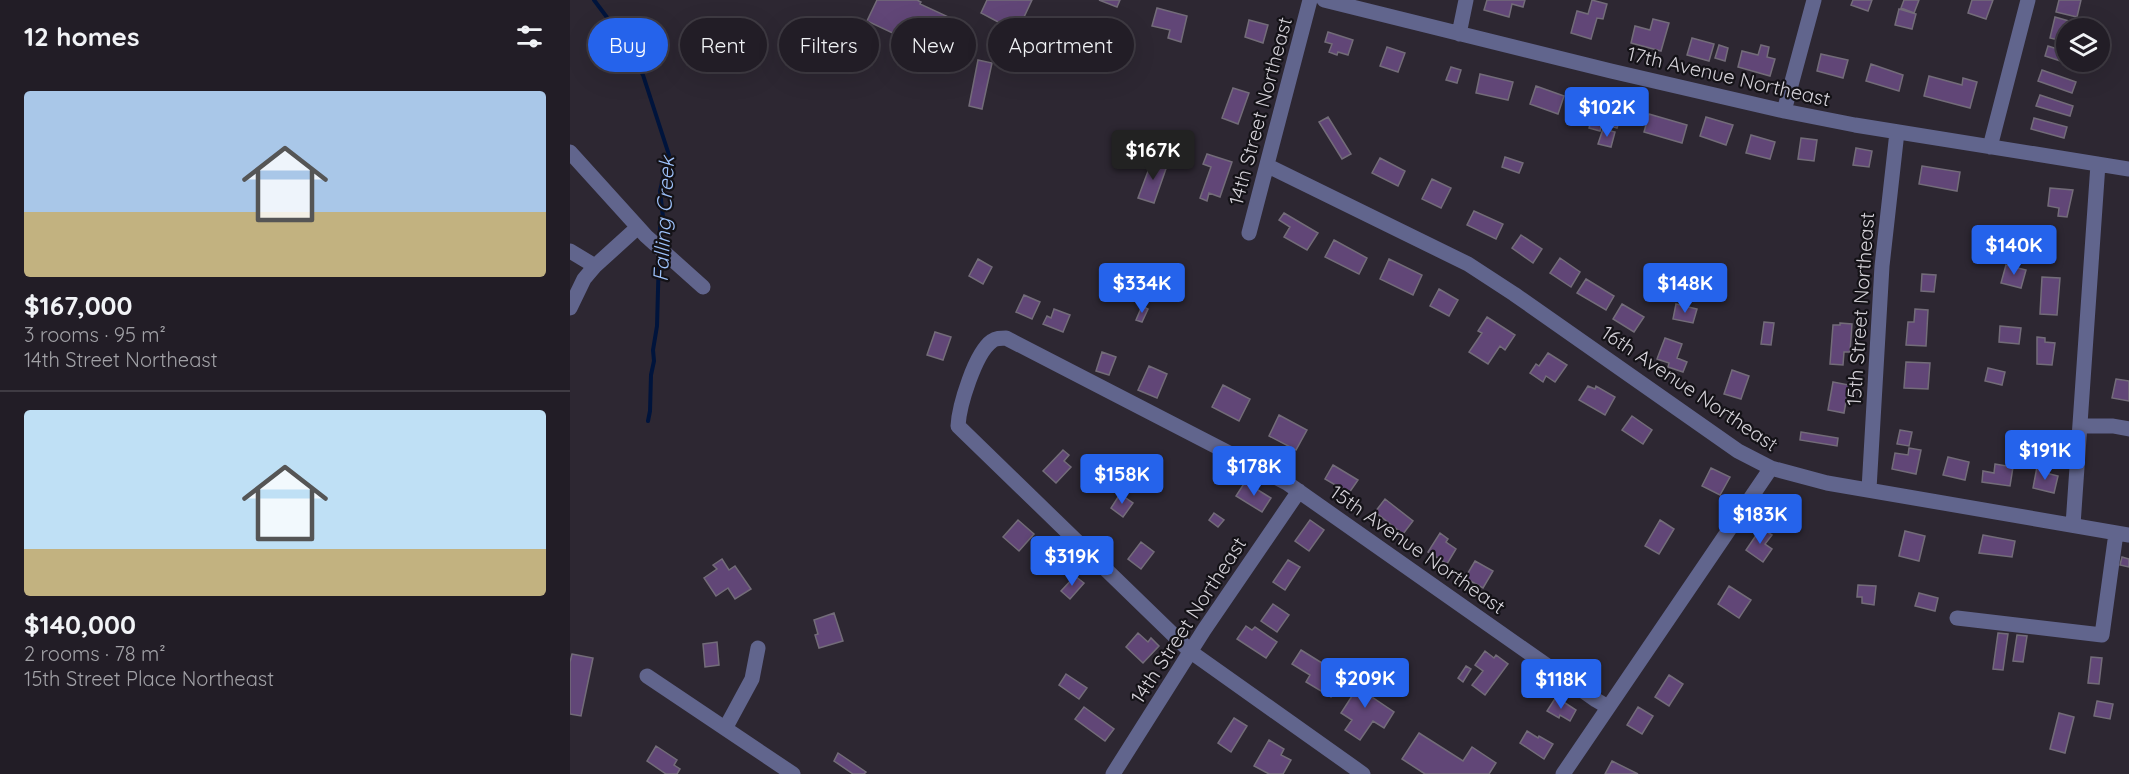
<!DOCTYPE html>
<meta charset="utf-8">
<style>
:root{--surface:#221d26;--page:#2e2a32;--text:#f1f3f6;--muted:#a2a2a7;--line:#3f3b43;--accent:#2563eb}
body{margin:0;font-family:Quicksand,sans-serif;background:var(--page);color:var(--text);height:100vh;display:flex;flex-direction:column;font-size:22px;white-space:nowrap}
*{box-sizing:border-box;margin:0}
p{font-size:20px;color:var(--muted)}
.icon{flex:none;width:33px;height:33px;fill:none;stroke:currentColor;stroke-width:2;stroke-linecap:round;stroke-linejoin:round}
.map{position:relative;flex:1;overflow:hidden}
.drawer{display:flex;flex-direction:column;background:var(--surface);width:570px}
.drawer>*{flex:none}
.banner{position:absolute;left:18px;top:18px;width:570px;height:54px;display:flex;gap:12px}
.controls{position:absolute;left:1486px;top:18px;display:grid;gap:12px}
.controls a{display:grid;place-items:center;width:54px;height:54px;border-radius:50%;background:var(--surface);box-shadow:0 6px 24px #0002,0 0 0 2px var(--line);font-size:30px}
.price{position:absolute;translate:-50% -51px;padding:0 14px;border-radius:6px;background:var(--accent);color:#fff;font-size:20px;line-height:39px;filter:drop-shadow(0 2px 3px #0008)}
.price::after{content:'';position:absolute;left:50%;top:36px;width:18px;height:14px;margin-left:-9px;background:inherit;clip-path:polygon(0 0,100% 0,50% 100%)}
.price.on{background:#222;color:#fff}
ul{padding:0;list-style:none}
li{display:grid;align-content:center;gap:12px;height:318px;padding:0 24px}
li+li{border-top:2px solid var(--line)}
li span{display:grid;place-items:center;height:186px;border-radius:6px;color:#555}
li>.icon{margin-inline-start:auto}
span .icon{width:108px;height:108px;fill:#fffc;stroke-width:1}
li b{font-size:26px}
h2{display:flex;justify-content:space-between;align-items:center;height:72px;padding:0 24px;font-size:26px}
.chip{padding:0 21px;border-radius:27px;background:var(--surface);box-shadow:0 6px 24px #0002,0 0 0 2px var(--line);font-size:21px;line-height:54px}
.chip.on{background:var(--accent);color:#fff}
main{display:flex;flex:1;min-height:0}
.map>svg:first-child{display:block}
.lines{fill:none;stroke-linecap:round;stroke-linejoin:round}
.stream{stroke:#00143c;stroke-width:4}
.building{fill:#614677;stroke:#736c79;stroke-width:1.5}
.minor{stroke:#61658d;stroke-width:15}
.labels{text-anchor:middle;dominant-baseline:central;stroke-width:4.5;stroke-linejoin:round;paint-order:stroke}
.street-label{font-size:20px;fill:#d4d1d8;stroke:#141217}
.water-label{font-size:21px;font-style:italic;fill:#9ec2fb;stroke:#141217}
</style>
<main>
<section class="drawer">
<h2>12 homes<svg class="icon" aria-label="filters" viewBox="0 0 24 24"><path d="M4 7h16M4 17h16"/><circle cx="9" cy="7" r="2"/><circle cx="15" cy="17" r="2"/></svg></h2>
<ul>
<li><span style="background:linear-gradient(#a9c7e8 65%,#c2b280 0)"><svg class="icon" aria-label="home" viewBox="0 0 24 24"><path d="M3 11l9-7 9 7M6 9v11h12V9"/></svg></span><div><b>$167,000</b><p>3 rooms · 95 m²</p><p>14th Street Northeast</p></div></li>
<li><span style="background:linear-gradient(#bfe0f5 75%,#c2b280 0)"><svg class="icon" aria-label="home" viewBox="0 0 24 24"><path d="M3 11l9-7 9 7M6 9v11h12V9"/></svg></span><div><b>$140,000</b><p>2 rooms · 78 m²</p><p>15th Street Place Northeast</p></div></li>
</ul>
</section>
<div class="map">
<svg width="1559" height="774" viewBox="0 0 1559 774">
<rect width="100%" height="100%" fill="#2d2732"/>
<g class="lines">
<path class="stream" d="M24,0L45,28L73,75L99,155L90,191L93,217L90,224V241
M78,421L80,411L81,375L84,361L83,350L87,326L89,255"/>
</g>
<path class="building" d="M307,0H347L351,2L350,4L398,26L382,61L297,21Z
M417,0H462L447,32L411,13Z
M529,0H550L547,7Z
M917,0H955L953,7L942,4L939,17L914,10Z
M1022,0L1037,4L1033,19L1027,18L1021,39L1001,33L1007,11L1018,14Z
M1283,0H1302L1298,11L1281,5Z
M1334,0H1349L1344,13L1331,8Z
M1402,0H1423L1416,19L1398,13Z
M1489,0H1511L1507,17L1486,12Z
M587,8L617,16L611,42L598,38L600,30L582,26Z
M1329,9L1346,14L1342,29L1325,25Z
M1485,17L1506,23L1505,28H1497V42L1480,38Z
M1083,19L1099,23L1091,51L1061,43L1065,26L1080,30Z
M679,20L698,25L693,43L675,37Z
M758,32L783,40L778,55L768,52L767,55L759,52L762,44L755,42Z
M1122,38L1144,44L1139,61L1117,55Z
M1149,45L1158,48L1155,61L1145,58Z
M1191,45L1199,47L1197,57L1205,59L1200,76L1168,67L1172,51L1188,55Z
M1478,46L1497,52V62H1511L1509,67L1475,56Z
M817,47L835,53L828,72L810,66Z
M1251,54L1278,60L1273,78L1247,71Z
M408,60L422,63L412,109L399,106Z
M1301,64L1333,75L1329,91L1296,81Z
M881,67L891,70L887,83L876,80Z
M1472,70L1506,82L1502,93L1468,81Z
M910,74L943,82L938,100L906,93Z
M1359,76L1392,85L1393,78L1407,82L1400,108L1354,96Z
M966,86L994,96L988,114L960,104Z
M663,88L679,93L668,124L652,118Z
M1470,95L1503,106L1500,116L1466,106Z
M1027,102L1053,110L1047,128L1032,123L1030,131L1019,128Z
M1079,114L1117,125L1112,143L1074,132Z
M758,117L781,154L772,159L749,122Z
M1136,117L1163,125L1156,145L1130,136Z
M1464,118L1497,127L1494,138L1461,129Z
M1033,129L1045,132L1041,147L1028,144Z
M1181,135L1205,142L1200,159L1176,153Z
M1231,138L1247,140L1244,161L1228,159Z
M1286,148L1302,151L1299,167L1283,165Z
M637,154L662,162L650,197L639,193L637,201L630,198L641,167L633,164Z
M935,157L953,163L949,173L932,167Z
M583,158L598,163L584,203L568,198Z
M810,158L835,171L828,186L802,173Z
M1352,166L1390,172L1387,191L1349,184Z
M862,179L881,188L871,208L852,199Z
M1480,188L1503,190L1497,217L1488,216L1489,208L1478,206Z
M904,211L933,224L926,239L897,225Z
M714,213L748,233L737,250L714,237L720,227L709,220Z
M951,235L972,249L963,263L942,248Z
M764,240L797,258L789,274L755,257Z
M990,258L1010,272L1001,287L980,273Z
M408,259L422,267L413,284L399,276Z
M819,259L852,275L843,295L810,279Z
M1436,265L1456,270L1451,288L1431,283Z
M1352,274L1366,275L1364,292L1351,291Z
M1472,277L1490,278L1487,315L1470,314Z
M1016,279L1044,296L1036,310L1007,293Z
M869,289L888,300L879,316L860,306Z
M454,295L470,302L462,319L446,312Z
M1052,304L1074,317L1064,332L1043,319Z
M1106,304L1127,309L1123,323L1103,319Z
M572,306L578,309L572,322L566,320Z
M484,309L500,315L493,332L473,324L477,316L481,318Z
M1345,309L1358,310L1356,346L1336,345L1338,322H1344Z
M917,317L945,335L935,350L930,346L918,364L899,352L912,333L908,331Z
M1194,322L1204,323L1201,345L1191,344Z
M1270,323L1282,324L1280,352H1274L1273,365L1260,364L1263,325H1270Z
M1430,326L1451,328L1449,344L1429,342Z
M365,332L381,337L373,360L357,355Z
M1467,337L1475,338V342L1485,343L1482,365L1467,364Z
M1095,338L1112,344L1107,358L1117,362L1113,372L1098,367L1099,363L1087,359Z
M532,352L546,357L539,375L526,371Z
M978,353L997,365L985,382L976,376L973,382L960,373L966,364L969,366Z
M1336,362L1360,363L1358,389L1334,388Z
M579,366L597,374L587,398L568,390Z
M1418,368L1435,372L1432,385L1415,381Z
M1162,370L1179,376L1171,399L1154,394Z
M1546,379L1559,381V401L1542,398Z
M1263,382L1279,385L1274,413L1258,410Z
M653,385L680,399L669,421L642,407Z
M1018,386L1025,389L1026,386L1045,397L1035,415L1009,400Z
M709,415L737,430L726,450L699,436Z
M1062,416L1082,430L1073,444L1052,430Z
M1330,430L1342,432L1339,446L1327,444Z
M1231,432L1268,438L1267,446L1230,440Z
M1487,436L1495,437L1494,452L1485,451Z
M1339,448L1351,450L1346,474L1322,469L1325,453L1338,455Z
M493,450L499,455L494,461L501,467L486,483L473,471Z
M1378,457L1399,462L1395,480L1373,475Z
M1425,464L1443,467L1440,486L1412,482L1413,471L1424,473Z
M763,465L788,480L779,493L755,479Z
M1467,467L1477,469L1476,473L1488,476L1484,493L1463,488Z
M1141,468L1160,477L1150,495L1132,486Z
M675,482L701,498L692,512L666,496Z
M550,494L563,503L553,517L541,508Z
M815,499L843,521L833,534L805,512Z
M644,513L654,520L648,527L639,520Z
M448,520L464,534L449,551L433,537Z
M740,520L754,530L739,551L725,541Z
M1090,520L1104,529L1089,554L1075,546Z
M1191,528L1202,535L1195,544L1202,549L1193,562L1176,550Z
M1335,531L1355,536L1349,561L1329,556Z
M870,533L878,539L876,542L886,549L877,564L858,552Z
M1413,535L1445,541L1442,557L1409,553Z
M571,542L584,552L571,569L558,559Z
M1552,557L1559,559V567L1550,565Z
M152,559L159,570L165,566L181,589L165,599L158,588L146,596L134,578L147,569L143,565Z
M718,560L730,567L715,590L703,582Z
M905,561L923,571L913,588L895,578Z
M505,576L514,583L500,599L491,591Z
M1288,585L1306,586L1304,605L1292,603V597H1287Z
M1159,586L1181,600L1169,618L1148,604Z
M1349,593L1368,598L1365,611L1345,606Z
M703,604L719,615L707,632L691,621Z
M264,613L273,641L249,648L245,635L248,634L244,620Z
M676,626L682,630L685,627L707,642L696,658L667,639Z
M568,633L578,642L581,638L589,646L573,663L556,647Z
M1428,633L1438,634L1433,670L1423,669Z
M1447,635L1457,636L1453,662L1443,661Z
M147,642L149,665L135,667L133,644Z
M731,650L773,676L761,697L736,682L740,675L722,664Z
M915,651L924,658L926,655L938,664L915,695L902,685L913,671L905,665Z
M2,654L23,658L11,716L0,714V662Z
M1521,657L1532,658L1529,684L1518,683Z
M896,666L901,669L893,682L888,678Z
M797,673L809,680L799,695L824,712L814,728L803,721L790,740L775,730L782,720L771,713Z
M496,674L517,688L509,699L489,685Z
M1099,675L1113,684L1099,706L1085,697Z
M986,697L1006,710L1000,721L990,715L989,718L977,711Z
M1527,701L1543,704L1540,719L1524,716Z
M514,707L544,729L535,741L505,719Z
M1068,707L1083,716L1072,734L1057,725Z
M1489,713L1504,717L1495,753L1480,749Z
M664,718L677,726L661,752L648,743Z
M957,731L968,738L969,736L983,744L974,759L950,743Z
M849,733L893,761L902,747L926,763L919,774H855L832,759Z
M699,740L714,749L711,755L721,760L713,774H699L684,766Z
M86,746L107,760L104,765L110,769L107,774H96L77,761Z
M268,753L296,772L294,774H283L264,761Z
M1042,761L1068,774H1035Z"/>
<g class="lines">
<path class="minor" d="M754,0L1041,71L1214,111L1285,125L1559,169
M889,34L896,0
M1214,111L1244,0
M1420,147L1458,0
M0,152L76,236L133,287
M698,166L898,264L944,294L1168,451L1201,468L1257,483L1559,535
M679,233L740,0
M0,251L25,266
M0,308L14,279L25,266L68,227
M1511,426H1543L1559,429
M1299,489L1312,266L1327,132
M1503,525L1528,164
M1387,618L1532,635L1546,533
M77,676L223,774
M156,727L182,679L188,648
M543,774L634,630L729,491
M793,774L621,652L388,426C389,406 405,353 422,341C426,338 430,338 436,338L717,483L1026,700L1038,707
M993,774L1201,468"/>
</g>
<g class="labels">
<g class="street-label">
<text transform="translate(1159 76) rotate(13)">17th Avenue Northeast</text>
<text transform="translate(690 111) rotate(-75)">14th Street Northeast</text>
<text transform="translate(1290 309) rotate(-86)">15th Street Northeast</text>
<text transform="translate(1120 388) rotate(34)">16th Avenue Northeast</text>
<text transform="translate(848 549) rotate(35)">15th Avenue Northeast</text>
<text transform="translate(618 620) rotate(-57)">14th Street Northeast</text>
</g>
<g class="water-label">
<text transform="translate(93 219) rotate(-87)">Falling Creek</text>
</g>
</g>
</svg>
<div class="controls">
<a><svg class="icon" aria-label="layers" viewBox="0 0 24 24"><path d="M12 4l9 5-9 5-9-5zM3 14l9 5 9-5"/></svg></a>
</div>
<b class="price" style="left:1037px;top:138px">$102K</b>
<b class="price on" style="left:583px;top:181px">$167K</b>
<b class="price" style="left:1444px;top:276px">$140K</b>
<b class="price" style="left:572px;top:314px">$334K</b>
<b class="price" style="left:1115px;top:314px">$148K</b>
<b class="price" style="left:1475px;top:481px">$191K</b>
<b class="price" style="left:684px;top:497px">$178K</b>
<b class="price" style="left:552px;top:505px">$158K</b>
<b class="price" style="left:1190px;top:545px">$183K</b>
<b class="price" style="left:502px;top:587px">$319K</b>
<b class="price" style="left:795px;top:709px">$209K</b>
<b class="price" style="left:991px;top:710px">$118K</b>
<div class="banner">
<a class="chip on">Buy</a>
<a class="chip">Rent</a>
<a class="chip">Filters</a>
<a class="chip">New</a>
<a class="chip">Apartment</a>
</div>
</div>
</main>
